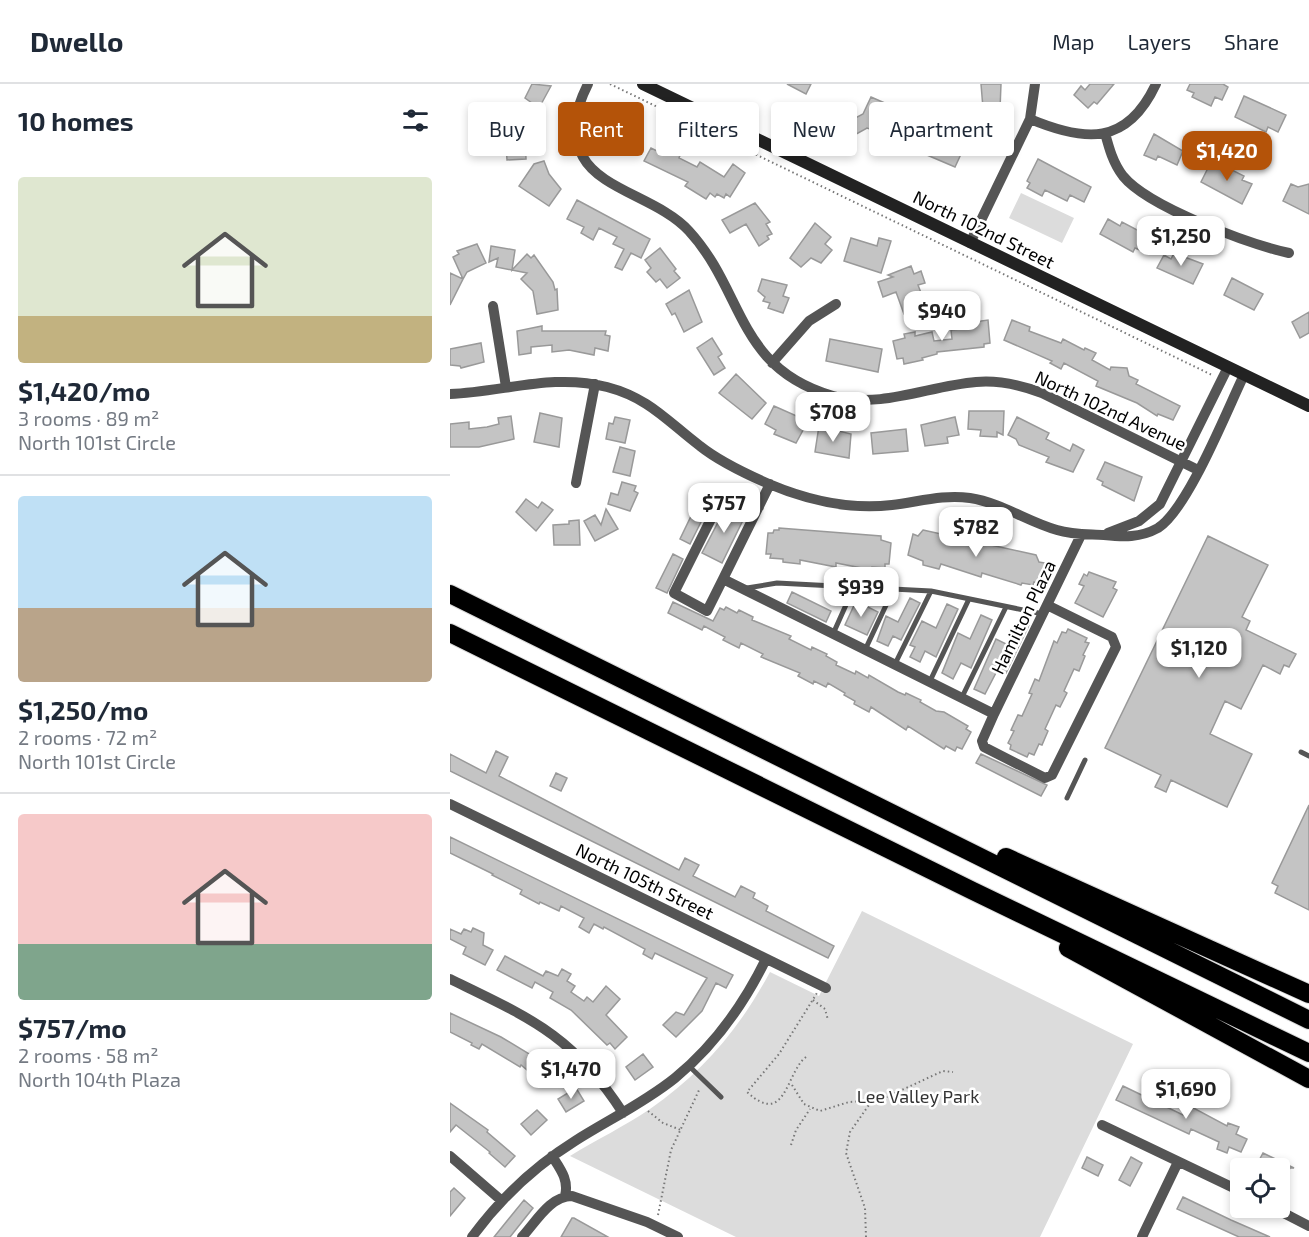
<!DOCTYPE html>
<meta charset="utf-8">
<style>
:root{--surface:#fff;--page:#f2f2f3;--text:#1f2937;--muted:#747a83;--line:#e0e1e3;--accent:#b45309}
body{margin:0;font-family:"Exo 2",sans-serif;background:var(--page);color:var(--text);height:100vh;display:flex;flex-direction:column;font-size:22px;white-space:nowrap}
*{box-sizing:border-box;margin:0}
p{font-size:20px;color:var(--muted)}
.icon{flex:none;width:33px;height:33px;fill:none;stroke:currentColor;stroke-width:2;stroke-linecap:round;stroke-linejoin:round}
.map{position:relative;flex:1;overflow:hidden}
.panel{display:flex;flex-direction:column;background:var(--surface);width:450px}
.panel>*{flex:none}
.guide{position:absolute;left:18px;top:18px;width:570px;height:54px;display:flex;gap:12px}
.fabs{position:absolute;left:780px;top:1074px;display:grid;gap:12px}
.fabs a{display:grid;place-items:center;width:60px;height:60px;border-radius:6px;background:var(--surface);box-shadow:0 3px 9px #0003;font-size:30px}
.price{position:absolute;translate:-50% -51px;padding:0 14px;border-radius:12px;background:#fff;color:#222;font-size:20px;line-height:39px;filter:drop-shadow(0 2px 3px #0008)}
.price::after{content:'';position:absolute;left:50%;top:36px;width:18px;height:14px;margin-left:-9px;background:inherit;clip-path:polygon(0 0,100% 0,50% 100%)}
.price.current{background:var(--accent);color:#fff}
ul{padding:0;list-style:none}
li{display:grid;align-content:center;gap:12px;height:318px;padding:0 18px}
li+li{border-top:2px solid var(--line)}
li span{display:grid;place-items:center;height:186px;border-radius:6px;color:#555}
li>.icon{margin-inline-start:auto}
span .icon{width:108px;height:108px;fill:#fffc;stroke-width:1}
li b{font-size:26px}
h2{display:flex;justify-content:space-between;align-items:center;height:72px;padding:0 18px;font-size:26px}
.chip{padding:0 21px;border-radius:6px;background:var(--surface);box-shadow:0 3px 9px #0003;font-size:21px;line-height:54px}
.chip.current{background:var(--accent);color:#fff}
header{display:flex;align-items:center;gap:36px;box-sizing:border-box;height:84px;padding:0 30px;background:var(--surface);border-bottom:2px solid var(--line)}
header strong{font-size:28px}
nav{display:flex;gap:33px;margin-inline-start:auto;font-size:21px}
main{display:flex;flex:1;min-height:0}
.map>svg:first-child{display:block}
.green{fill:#dcdcdc}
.building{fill:#c4c4c4;stroke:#999;stroke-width:1.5}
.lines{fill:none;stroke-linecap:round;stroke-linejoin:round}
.motorway-casing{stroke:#dbdbdb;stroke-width:20}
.path{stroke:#777;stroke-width:2;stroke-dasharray:1.5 3;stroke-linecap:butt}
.service{stroke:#555;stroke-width:5}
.minor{stroke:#555;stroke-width:10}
.secondary{stroke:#222;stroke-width:12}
.motorway{stroke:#000;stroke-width:18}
.labels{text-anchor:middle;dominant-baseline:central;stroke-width:5;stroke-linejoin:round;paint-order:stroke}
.street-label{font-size:18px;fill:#000;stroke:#fff}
.park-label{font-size:18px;fill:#333;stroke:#fff}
</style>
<header>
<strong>Dwello</strong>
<nav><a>Map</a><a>Layers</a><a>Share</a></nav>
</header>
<main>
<section class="panel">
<h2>10 homes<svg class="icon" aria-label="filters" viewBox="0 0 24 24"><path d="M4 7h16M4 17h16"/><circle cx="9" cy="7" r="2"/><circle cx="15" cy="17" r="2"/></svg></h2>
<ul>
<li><span style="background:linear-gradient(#dfe7d0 75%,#c2b280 0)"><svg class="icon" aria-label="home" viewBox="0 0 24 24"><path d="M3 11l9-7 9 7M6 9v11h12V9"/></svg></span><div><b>$1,420/mo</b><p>3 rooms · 89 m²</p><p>North 101st Circle</p></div></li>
<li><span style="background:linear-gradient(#bfe0f5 60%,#b9a48a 0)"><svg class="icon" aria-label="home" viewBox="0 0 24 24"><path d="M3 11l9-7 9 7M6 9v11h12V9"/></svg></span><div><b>$1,250/mo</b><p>2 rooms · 72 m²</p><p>North 101st Circle</p></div></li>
<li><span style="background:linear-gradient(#f6c9c9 70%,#7fa58c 0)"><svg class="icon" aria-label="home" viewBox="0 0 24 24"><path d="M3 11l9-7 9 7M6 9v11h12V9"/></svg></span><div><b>$757/mo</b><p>2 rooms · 58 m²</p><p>North 104th Plaza</p></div></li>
</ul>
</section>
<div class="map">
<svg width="859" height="1153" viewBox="0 0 859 1153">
<rect width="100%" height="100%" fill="#fff"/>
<path class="green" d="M571,109L624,134L612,159L559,134Z
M412,827L683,960L590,1153H286L120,1072C146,1056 175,1042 200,1025C252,989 290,944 320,888L369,912Z"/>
<path class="building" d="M82,0L101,2L89,24L75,14Z
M337,0H361L356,10Z
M531,0H551L550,25L533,24Z
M640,0H664L647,20L644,18L638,24L624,11L631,2L635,6Z
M740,0H773L778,3L772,16L765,13L761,22L742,13L744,9L737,6Z
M794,12L836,31L828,48L818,43L816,48L785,33Z
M421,13L453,27L441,52L417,44L401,53L394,40L413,30Z
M162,21L170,33L173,31L179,40L176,42L186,61L170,71L145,31Z
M74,29L76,75L57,76L56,61H53L51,30Z
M704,50L733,67L727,81L708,72L706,76L694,71Z
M492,55L503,60L501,64L512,68L505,83L477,71L483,57L490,60Z
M219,63L231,69L229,74L247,83L250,78L274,93L283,80L295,89L280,113L276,110L274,114L267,110L265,113L260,109L256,115L235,102L238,98L194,77L201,64L211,69L213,66L216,68Z
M588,75L641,103L634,118L620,111L617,117L595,106L592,112L577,104L580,99L577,97Z
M762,76L794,92L792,96L802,100L792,120L751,98Z
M94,77L99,90L111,105L99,122L69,102L84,80Z
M841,100L848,103L859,100V130L833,117Z
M127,116L200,155L191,174L181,169L172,186L165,183L174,165L163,160L167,153L149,144L143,156L131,149L134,143L117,135Z
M305,119L320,138L316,140L322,150L317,152L319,155L309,162L296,140L280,149L272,136Z
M658,135L670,142L672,138L693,149L691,153L696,156L690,166L685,164L683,168L650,150Z
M365,139L381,153L375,160L382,166L371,179L361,174L351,183L340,174Z
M401,154L427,162L429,154L441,157L431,189L394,177Z
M27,160L36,179L17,188L13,195L3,173L9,170L7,167Z
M41,162L65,166L62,186L77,170L81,174L84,171L103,198L105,206L107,205L108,226L87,230L83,207L71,195L77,189L46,183L48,174L39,178Z
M210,164L226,185L224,187L230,194L217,204L210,195L206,198L197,188L201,184L195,176Z
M724,169L753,180L743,200L707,184L714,171L721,175Z
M461,182L464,190L471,187L475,199L468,201L476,222L454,230L446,208L433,213L428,198L443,193L438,191Z
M0,189L13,195L0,221Z
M782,194L813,210L804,226L774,211Z
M312,195L337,201L333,212L339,214L333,229L318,224L320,219L313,217L315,213L308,207Z
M239,206L252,238L234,248L225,229L222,231L216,220Z
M859,228V249L850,254L842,238Z
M538,236L540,259L534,260V263L487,268V270L472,274L473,276L454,280L453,274L447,275L443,257L455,254L454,250L465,248V252L482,248L484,257L502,255L501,246L510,245V240Z
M562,236L580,243L579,247L611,259L613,255L634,266L635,264L646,269L642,276L660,286L661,283L677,284L679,292L688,296L686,300L730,322L723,336L708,330L707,332L687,319L646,302L648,297L614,279L611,285L600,279L602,277L554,256Z
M92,242V247H156L155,251L160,252L158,267L145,264L144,271L119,266L102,268V261L81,263V269L69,271L67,247Z
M262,254L272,270L268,273L275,284L264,291L247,264Z
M380,255L432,265L428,288L376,277Z
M31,259L34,278L11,284L10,282L0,281V265Z
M286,290L316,319L302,335L269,309Z
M324,322L358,337L346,359L324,350L326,346L315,340Z
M519,327H554L553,351L547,348V353L530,352L531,346L518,345Z
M90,329L112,334L109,363L84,358Z
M61,332L64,355L29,363H0V340L19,338V345L37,343L49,340L48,334Z
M165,333L180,336L175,359L156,355L159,339L163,340Z
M505,333L509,351L497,353L498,359L475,362L471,341Z
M567,333L599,349L596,355L620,367L623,360L634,366L623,388L596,378L599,373L569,361L566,355L558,351Z
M369,342L401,350L399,374L365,368Z
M456,345L458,367L423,370L421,349Z
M170,363L185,367L180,392L163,388Z
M655,378L692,393L684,417L652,401L653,398L647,395Z
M172,398L186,402L184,407L188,409L180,427L158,420L161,409L168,411Z
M256,401L267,406L240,460L230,455Z
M76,415L88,424L92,418L103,426L86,447L66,428Z
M277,421L296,430L272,479L252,469Z
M156,425L168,445L145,457L134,437L145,431L151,441Z
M129,436L130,461H104L103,441L119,440V437Z
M329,444L431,452V456L441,459L439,480H435V484L422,483V486L386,479V483L350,476V480L333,478V475L320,474L321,470H316L318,449H323L324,446H329Z
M473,446L586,471L589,478L595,479L590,500L584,498L583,501L572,499L571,501L532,489L531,493L491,480L489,485L473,481V477L458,471L463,450L468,452Z
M758,452L818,481L792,533L800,537L796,546L846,570L839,583L834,581L830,590L813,581L791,625L775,617L760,650L802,670L777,723L721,696L716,708L705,703L711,691L655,664Z
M223,470L233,475L217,509L206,504Z
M639,488L666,498L663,504L667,506L653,533L625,519L634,502L629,500L634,490L637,492Z
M342,508L381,527L376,538L337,519Z
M460,514L470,519L451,556L443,552L438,562L427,557L436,532L448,538Z
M406,517L428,528L417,551L395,541Z
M223,518L263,537L270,524L274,526L276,523L287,529L289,526L303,533L302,536L341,552L339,555L361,566L362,563L377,570L376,572L387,578L386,581L405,590L406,587L418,594L419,591L448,608L455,611L456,609L471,616L470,618L486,627L494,628L518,642L516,645L521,648L512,665L507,663L505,667L496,662L494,665L458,642L456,646L421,623L419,628L404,620L405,617L394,611L395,609L378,599L376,603L364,597L363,600L348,592L350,589L311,573L313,570L291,559L289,564L273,556L275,553L254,542L252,546L218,529Z
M497,520L508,525L486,573L475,567L470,578L460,573L465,563L460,561L472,537L486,544Z
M531,531L542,536L521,584L511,579L503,595L492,589L508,549L520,555Z
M570,537L579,541L556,589L548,585L535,610L524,605L546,555L558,561Z
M618,545L637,554L635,558L639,559L633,571L635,572L629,587L624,585L614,607L617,609L610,623L606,621L595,645L598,647L592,661L589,660L584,671L579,669L577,673L560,665L561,661L558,659L564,647L561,646L568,631L572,632L582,610L579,609L585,595L589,597L604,557L607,559L612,548L616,549Z
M46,667L58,673L49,692L229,786L235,774L249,781L243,792L285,813L291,802L305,809L303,814L318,822L316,827L384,862L378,874L0,687V670L36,689Z
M531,670L597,701L591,712L526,679Z
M106,689L117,694L111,707L100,702Z
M859,721V826L825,809L828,802L822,799Z
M0,753L283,891L276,904L266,899L252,927L226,953L213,941L226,928L234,931L257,894L205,869L202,875L193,870L195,865L154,843L153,845L144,840L139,849L129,843L134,834L111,822L109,827L90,818L89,820L70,810L72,806L42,791L43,790L0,769Z
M23,844L34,849L33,861L43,866L35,881L13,870L16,863L0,855V845L11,850L14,845L21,848Z
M55,872L93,892L96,887L108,892L112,885L121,890L117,897L125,902L121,908L134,917L137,913L143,918L156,902L170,915L156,931L177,953L165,965L160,959L157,961L121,926L100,914L103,908L85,898L82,904L47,886Z
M0,929L51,953L86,974L105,989L95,1001L71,981L70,983L32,960L29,965L21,961L22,959L0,948Z
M193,970L203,983L185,996L176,983Z
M673,1002L733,1031L738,1021L777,1042L778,1039L789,1043L786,1050L797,1055L791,1068L779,1063L777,1069L767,1065L769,1058L741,1045L739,1050L666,1016Z
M126,1004L134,1017L116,1028L108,1015Z
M0,1019L38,1046L37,1048L65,1072L55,1083L39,1069L40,1068L6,1041L0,1048Z
M87,1026L97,1036L81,1051L71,1040Z
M813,1069L844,1084H840L830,1105V1084H805Z
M637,1073L653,1081L648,1092L632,1084Z
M681,1073L692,1079L680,1102L669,1096Z
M4,1104L15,1114L0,1132V1108Z
M733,1113L781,1136L820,1153H789L727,1125Z
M74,1116L83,1124L60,1153H44Z
M122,1134H124L158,1153H111Z"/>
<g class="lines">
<defs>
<path id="motorway" d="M0,510L859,936
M0,549L523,807L859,969
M556,773L859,910
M618,864L859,995"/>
</defs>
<use href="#motorway" class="motorway-casing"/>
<path class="path" d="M160,0L762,291
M363,916L375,925L378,936
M356,973C336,988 336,1044 297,1008L329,970L367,909
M342,1001L354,1020L370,1027L399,1018L430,1016L493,987L503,988
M198,1027L213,1039L231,1046
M341,1061L346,1046L360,1025
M208,1131L221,1066L250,1004
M416,1153L415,1124L396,1069L400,1048L421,1018"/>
<path class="service" d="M297,504L327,499L481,507
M383,550L404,503
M415,566L438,517L440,505
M445,580L481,507L593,530
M480,597L519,515
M512,613L556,523
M851,668L859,672
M617,714L635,676
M239,982L271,1013"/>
<path class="minor" d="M138,0C126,24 119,48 133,73C151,106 210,115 239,147C295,208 286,284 383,312C432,325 478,302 526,298C549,296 571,301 592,309L748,386
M580,35C635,58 677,62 706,0
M655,49C659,64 663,79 673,92C698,123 799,160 839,169
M346,74L366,34
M520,159L580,35L585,0
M43,222L56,303
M322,279L359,237L386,220
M0,310C54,308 103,289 157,303C199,314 217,337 250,362C270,378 296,390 319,400C357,416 400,426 442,421C468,418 493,410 520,414C552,419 578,438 607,446C623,451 638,450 654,451C673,453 690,454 708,444C738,425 777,326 794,291
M126,399L145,300
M320,400L273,495L544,630
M658,449L689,437L710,420L778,283
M273,495L257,527L224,509L271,415L281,409L309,423
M597,521L662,553L666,563L602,691L595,694L534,663L532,657L544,630L631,451
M0,720L376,904
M0,895C80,934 123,951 173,1029
M652,1041L790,1107
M0,1072L52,1117
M102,1072C111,1086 119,1096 115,1112
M824,1124L859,1142
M22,1153C50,1115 85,1082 125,1057C158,1036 194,1019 225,994C264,962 294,920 316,875
M72,1153C86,1138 100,1112 122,1112L197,1138L228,1153
M692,1153L728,1078"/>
<path class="secondary" d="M193,0L859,322"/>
<use href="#motorway" class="motorway"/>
</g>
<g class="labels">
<g class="street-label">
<text transform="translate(534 145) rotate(26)">North 102nd Street</text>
<text transform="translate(661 326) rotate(25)">North 102nd Avenue</text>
<text transform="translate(573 533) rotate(-64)">Hamilton Plaza</text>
<text transform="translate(195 797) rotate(26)">North 105th Street</text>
</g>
<g class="park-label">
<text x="468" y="1012">Lee Valley Park</text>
</g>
</g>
</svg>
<div class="fabs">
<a><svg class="icon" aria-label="locate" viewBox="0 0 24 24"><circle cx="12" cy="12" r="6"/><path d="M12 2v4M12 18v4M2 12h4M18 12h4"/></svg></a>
</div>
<b class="price current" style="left:777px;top:98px">$1,420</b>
<b class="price" style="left:731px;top:183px">$1,250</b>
<b class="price" style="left:492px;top:258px">$940</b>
<b class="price" style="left:383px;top:359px">$708</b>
<b class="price" style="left:274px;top:450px">$757</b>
<b class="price" style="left:526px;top:474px">$782</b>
<b class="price" style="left:411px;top:534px">$939</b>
<b class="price" style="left:749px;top:595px">$1,120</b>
<b class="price" style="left:121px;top:1016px">$1,470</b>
<b class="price" style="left:736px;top:1036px">$1,690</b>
<div class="guide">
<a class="chip">Buy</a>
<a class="chip current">Rent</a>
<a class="chip">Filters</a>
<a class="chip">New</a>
<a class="chip">Apartment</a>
</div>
</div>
</main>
